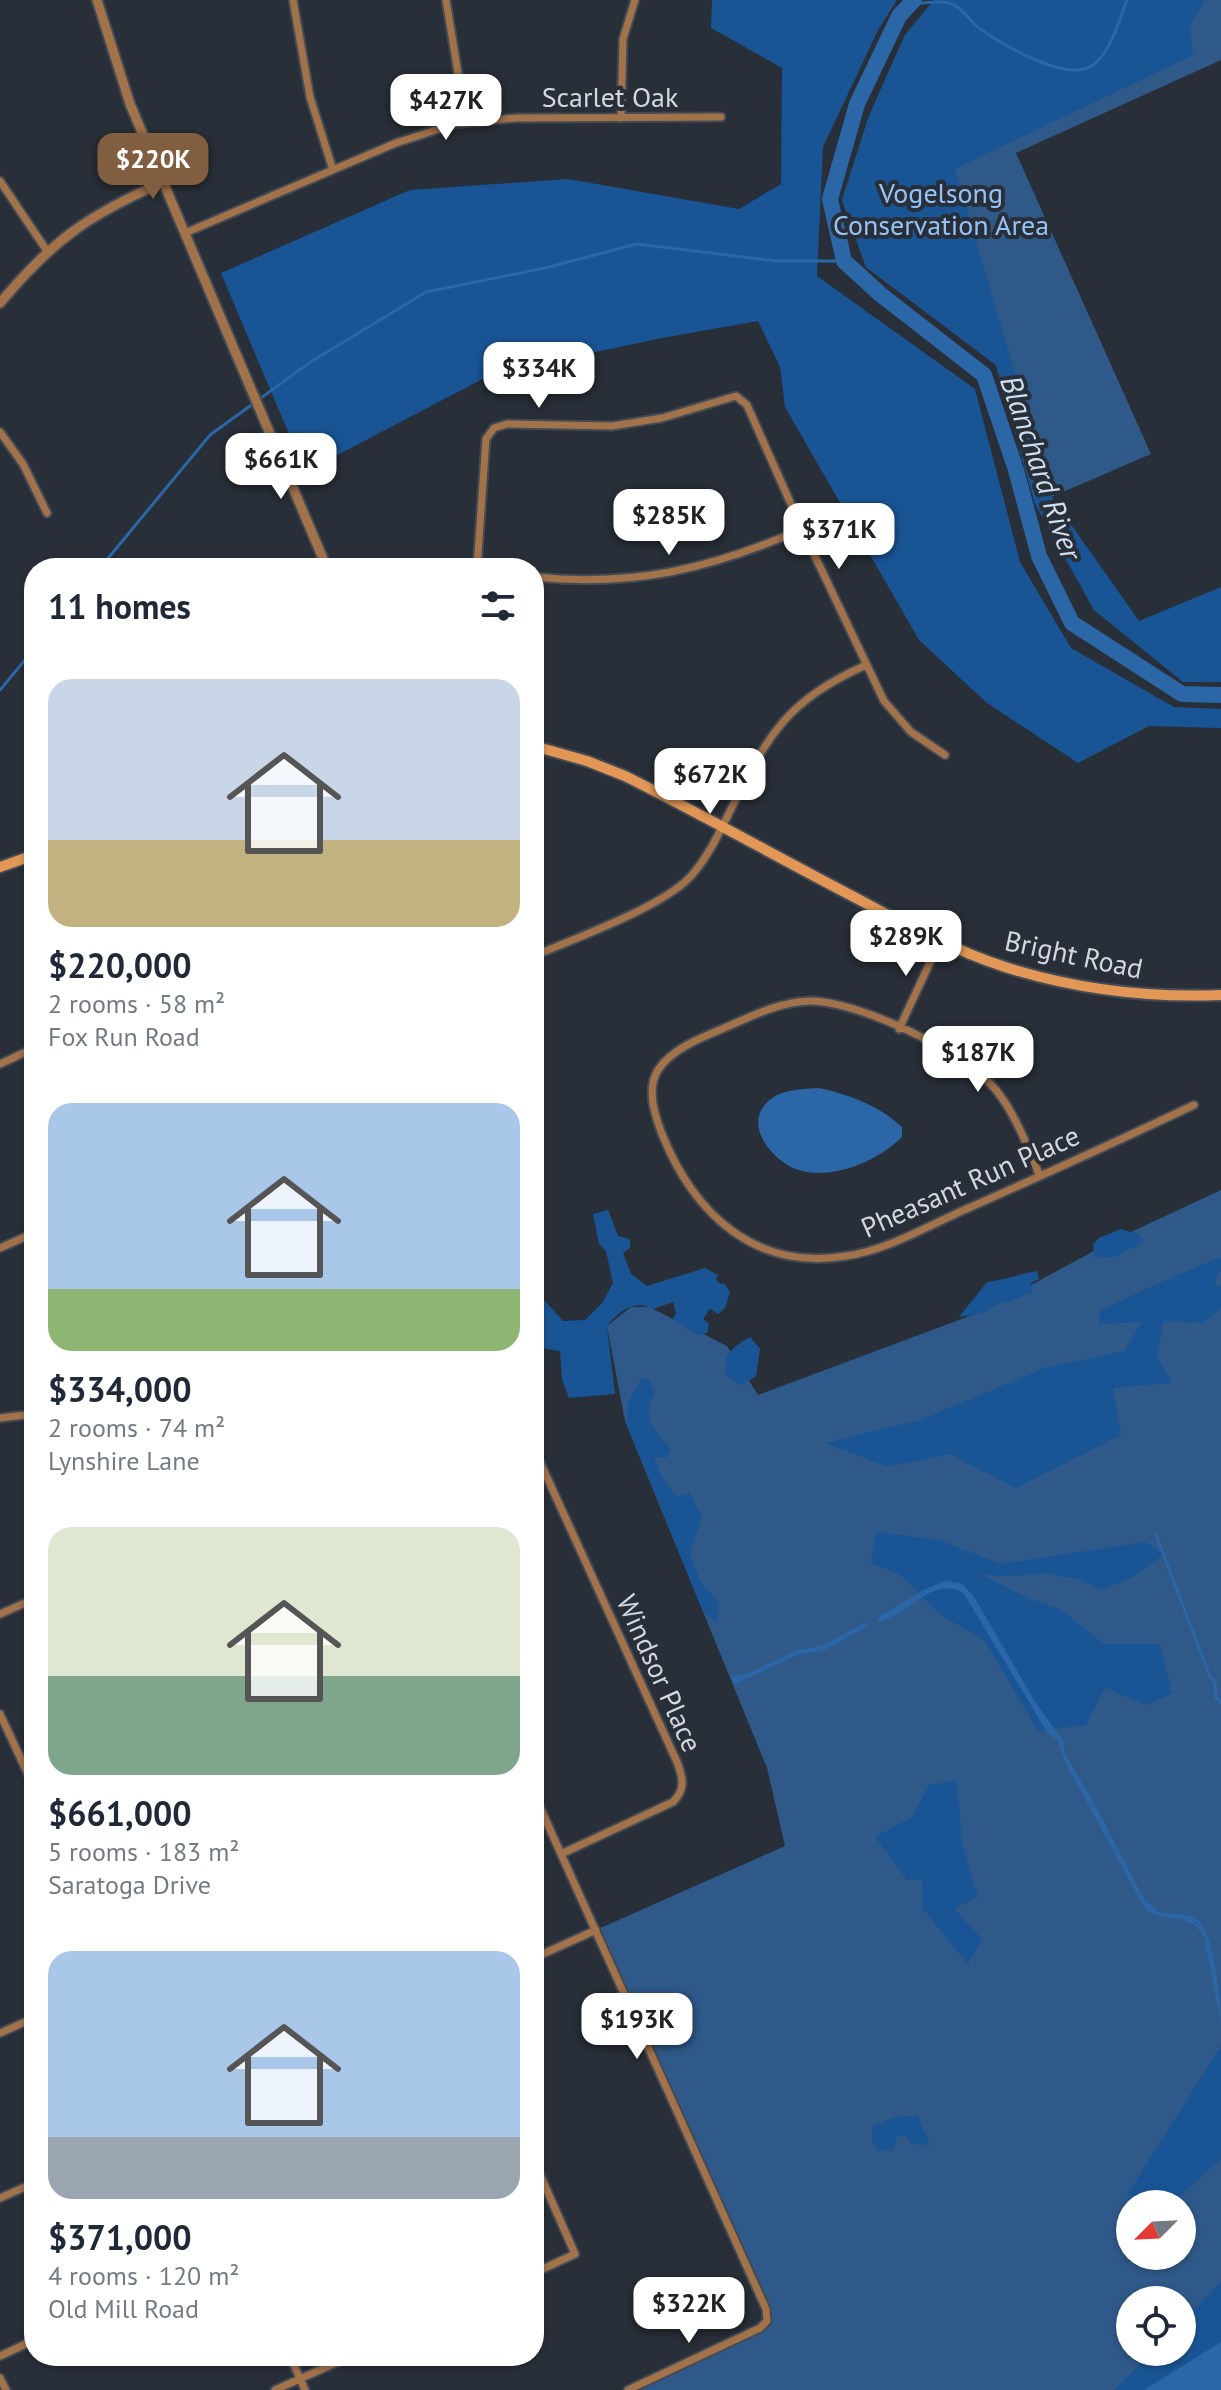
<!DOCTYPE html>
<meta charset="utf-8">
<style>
:root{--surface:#fff;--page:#f2f2f3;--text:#1f2937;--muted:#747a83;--accent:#825e41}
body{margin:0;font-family:"PT Sans",sans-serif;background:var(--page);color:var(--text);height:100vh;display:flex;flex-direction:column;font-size:30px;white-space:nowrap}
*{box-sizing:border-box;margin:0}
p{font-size:26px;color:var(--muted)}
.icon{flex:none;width:44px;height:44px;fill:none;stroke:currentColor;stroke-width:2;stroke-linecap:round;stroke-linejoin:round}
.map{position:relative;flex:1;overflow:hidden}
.sheet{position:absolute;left:24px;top:558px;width:520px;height:1808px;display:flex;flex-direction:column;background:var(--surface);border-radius:32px;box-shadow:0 2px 6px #0004}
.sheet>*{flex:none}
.needle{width:52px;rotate:246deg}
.controls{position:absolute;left:1116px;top:2190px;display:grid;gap:16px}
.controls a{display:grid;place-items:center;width:80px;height:80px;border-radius:50%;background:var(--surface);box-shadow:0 2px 6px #0004;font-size:40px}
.price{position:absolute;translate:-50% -68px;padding:0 18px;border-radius:16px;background:#fff;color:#222;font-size:26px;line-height:52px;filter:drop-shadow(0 2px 4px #0008)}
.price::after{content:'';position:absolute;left:50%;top:48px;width:24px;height:18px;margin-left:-12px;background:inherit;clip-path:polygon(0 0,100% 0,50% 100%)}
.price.on{background:var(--accent);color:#fff}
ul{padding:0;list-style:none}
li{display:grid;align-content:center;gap:16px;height:424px;padding:0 24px}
li span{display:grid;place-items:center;height:248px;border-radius:24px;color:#555}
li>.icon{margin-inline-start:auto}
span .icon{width:144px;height:144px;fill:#fffc;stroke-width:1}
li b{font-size:34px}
h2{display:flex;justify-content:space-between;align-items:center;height:96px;padding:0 24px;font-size:34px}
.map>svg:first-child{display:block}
.green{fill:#2f5989;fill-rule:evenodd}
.forest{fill:#195595}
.water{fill:#2b66a7}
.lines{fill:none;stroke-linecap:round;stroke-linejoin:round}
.stream{stroke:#2b66a7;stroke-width:3}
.river{stroke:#2b66a7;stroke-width:16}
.minor-casing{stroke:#434a53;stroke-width:11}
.tertiary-casing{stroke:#434a53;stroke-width:13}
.secondary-casing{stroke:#434a53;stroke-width:14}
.minor{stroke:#a2724b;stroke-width:7}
.tertiary{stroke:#a2724b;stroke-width:9}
.secondary{stroke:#e39756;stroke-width:10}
.labels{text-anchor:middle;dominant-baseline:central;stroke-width:8;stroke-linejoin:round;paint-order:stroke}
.street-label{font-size:28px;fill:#d3d8de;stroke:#282f38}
.park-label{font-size:28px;fill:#95c2f7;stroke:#282f38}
.water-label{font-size:30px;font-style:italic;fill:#ceddef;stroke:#282f38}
</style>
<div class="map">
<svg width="1221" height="2390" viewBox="0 0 1221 2390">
<rect width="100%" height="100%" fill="#282f38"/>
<path class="green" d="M934,0H1221V60L1016,153L1151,454L1035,504L996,365L866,267L842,200L869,116L905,35Z
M1221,1190V2390H628L767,2321L766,2309L596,1930L785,1846L767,1768L625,1421L607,1326L631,1307H649L727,1346L758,1395L983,1311L1116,1239ZM1130,2204H1182V2256H1130ZM1130,2300H1182V2352H1130Z"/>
<path class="forest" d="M712,0H897L878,30L823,147L817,276L975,389L1020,562L1071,648L1174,707L1221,709V728L1149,726L1078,763L987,703L919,640L785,407L780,367L758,321L662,338L492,374L305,472L221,273L410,190L568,179L739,209L781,184L782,68L711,28Z
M934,0H1205L1190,26L1193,55L955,169L1051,496L1139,621L1221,587V682H1183L1094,610L1035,504L996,365L866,267L842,200L869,116L905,35Z
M608,1210L618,1236L630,1239V1248L623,1253L631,1274L647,1286L705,1268L718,1275L716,1279L720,1284L724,1283L730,1292L725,1308L718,1314L710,1309L703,1319L709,1324L707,1333L697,1335L673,1319L676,1313L673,1302L653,1309C634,1299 619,1311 607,1326L615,1394L569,1398L562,1379L560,1351L534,1347V1330L544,1300L563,1321L585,1320L602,1303L613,1283L606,1251L599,1244L593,1214Z
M1121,1229L1140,1235L1143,1242L1112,1258L1094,1257L1093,1244L1099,1238Z
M1221,1257V1269L1214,1283L1221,1287V1308L1203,1323L1164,1321L1157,1356L1172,1383L1113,1388L1121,1435L1016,1488L949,1454L888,1467L825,1443L920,1420L1045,1368L1124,1351L1142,1322L1099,1324L1100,1311L1152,1286Z
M1037,1271L1039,1279L1031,1283L1032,1292L1009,1302H1002L980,1314L959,1317L987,1282C1005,1280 1019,1274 1037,1271Z
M750,1337L760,1349L756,1376L742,1385L725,1375L726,1356L736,1346Z
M642,1378L649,1380L655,1394C640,1417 656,1432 671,1449L666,1458L654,1457L661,1476L676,1497L689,1492L702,1516L690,1554L700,1581L719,1603L717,1622L703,1611L627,1426L628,1403Z
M876,1532L939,1540L1001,1564L1145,1542L1164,1554L1133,1577L1101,1590L1081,1580L1046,1573L1013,1576L982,1575L1028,1598L1060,1609L1104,1644H1160L1172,1693L1147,1705L1105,1688L1086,1725L1038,1731L985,1641L938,1613L900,1575L871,1563Z
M957,1780L962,1844L978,1897L954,1909L982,1939L968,1964L923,1909L922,1879L907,1880L875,1837L912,1817L929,1785Z
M1221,2046V2159L1181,2195L1178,2204H1130V2225L1128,2193Z
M918,2116L930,2145L912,2144L906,2136H897L894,2149L879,2151L872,2141V2127L894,2117Z
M1221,2282V2342L1144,2390H1114L1152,2352H1182V2322Z"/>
<path class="water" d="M819,1088C850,1095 878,1105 902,1127V1137C877,1162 828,1183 793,1168C768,1156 742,1121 771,1099C783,1089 804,1089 819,1088Z
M944,1581L961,1583L973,1595L1037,1705L1063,1740L1065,1754L1100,1814L1148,1907C1161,1917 1180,1911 1195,1918C1214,1926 1221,2004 1221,2024L1203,1932L1198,1923C1182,1917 1156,1920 1145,1909L1065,1762L1058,1741L1047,1732L964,1594C935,1573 908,1616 879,1622L877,1618L922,1591Z
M866,1622L868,1626L823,1651L799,1654L735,1684L731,1677L751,1672L797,1650L821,1646Z
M1221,2342V2390H1144Z"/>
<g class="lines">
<path class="stream" d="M909,5C922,3 940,0 952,4C963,8 970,22 980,29C1002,44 1067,84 1093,65C1111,52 1119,20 1127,0
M100,568L210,435L309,363L426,292L545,268L637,244L776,261H844
M0,690L34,649
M1156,1535L1210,1677L1215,1682L1216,1698L1221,1702
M1144,1901L1159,1914
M1185,1919L1198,1926L1206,1937"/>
<path class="river" d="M914,0L899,16L857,104L830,199L844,261L880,294L984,375L1016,470L1039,556L1072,623L1182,694L1221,695"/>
<defs>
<path id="minor" d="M293,0L310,97L333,170
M446,0L466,122
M621,118L623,39L635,0
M0,181L47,251
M185,233L396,143L454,124L516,118L721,117
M0,432L23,464L47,513
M477,568L486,439L494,428L507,424L612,426L662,418L736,396L747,405L802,529L884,701L911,732L945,755
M534,577C634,587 711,569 802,529
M534,956C575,938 663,907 691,876C709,856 720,831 732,807C769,733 787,701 866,665
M899,1029L940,941
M0,1064L34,1048
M1040,1176C1027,1146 1016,1115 996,1090C965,1052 857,1000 809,1001C780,1002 754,1015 729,1026C705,1036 672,1048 658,1070C646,1089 655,1116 662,1134C694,1214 755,1271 846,1256C887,1250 926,1227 964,1210C1041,1176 1118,1141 1194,1105
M0,1248L34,1233
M0,1418L34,1414
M534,1449L677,1762C683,1778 686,1789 673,1802L561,1854
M0,1614L34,1599
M0,1714L34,1787
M534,1794L766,2309L767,2321L760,2328L628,2390
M534,1958L596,1930
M0,2033L34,2018
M534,2161L575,2254L534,2273
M0,2198L34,2183
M0,2356L34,2340
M290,2356L305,2390
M0,2378L6,2390
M275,2390L351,2356"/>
<path id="tertiary" d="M97,0L130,104L327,568
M0,303C54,239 87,216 163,182"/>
<path id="secondary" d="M534,746L587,761L625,776C703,815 779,858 856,898C905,924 953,950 1005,967C1075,989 1148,998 1221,995
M0,867L34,855"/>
</defs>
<use href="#minor" class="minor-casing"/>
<use href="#tertiary" class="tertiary-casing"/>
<use href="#secondary" class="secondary-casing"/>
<use href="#minor" class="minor"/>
<use href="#tertiary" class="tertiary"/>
<use href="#secondary" class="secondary"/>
</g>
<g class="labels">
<g class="street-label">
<text x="610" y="96">Scarlet Oak</text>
<text transform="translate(1074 954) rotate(12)">Bright Road</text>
<text transform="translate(970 1181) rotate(-24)">Pheasant Run Place</text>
<text transform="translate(660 1673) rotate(66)">Windsor Place</text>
</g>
<g class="park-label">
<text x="941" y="192">Vogelsong<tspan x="941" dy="32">Conservation Area</tspan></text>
</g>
<g class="water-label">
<text transform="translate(1042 467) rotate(71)">Blanchard River</text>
</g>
</g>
</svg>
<div class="controls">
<a><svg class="needle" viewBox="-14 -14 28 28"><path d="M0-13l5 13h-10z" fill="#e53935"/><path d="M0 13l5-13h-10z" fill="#747a83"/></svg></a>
<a><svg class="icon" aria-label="locate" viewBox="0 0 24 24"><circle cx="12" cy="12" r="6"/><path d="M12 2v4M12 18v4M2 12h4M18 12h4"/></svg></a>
</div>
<b class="price" style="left:446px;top:142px">$427K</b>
<b class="price on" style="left:153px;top:201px">$220K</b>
<b class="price" style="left:539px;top:410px">$334K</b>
<b class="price" style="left:281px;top:501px">$661K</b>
<b class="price" style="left:669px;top:557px">$285K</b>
<b class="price" style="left:839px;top:571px">$371K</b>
<b class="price" style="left:710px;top:816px">$672K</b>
<b class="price" style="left:906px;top:978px">$289K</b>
<b class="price" style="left:978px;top:1094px">$187K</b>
<b class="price" style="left:637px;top:2061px">$193K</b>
<b class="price" style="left:689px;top:2345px">$322K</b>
<section class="sheet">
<h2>11 homes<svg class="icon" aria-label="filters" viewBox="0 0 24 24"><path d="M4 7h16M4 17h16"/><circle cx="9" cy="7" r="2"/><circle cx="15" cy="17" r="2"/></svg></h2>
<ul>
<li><span style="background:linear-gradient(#c9d6e8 65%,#c2b280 0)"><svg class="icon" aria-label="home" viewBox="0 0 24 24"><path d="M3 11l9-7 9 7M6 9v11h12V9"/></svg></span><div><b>$220,000</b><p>2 rooms · 58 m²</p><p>Fox Run Road</p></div></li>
<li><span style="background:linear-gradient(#a9c7e8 75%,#8fb573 0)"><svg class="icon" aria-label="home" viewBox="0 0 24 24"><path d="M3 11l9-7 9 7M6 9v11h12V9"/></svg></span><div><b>$334,000</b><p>2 rooms · 74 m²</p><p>Lynshire Lane</p></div></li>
<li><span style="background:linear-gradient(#dfe7d0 60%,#7fa58c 0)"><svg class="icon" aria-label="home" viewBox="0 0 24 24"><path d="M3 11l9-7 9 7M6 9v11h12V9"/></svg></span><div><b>$661,000</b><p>5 rooms · 183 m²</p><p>Saratoga Drive</p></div></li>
<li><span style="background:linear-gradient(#a9c7e8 75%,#9aa5b1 0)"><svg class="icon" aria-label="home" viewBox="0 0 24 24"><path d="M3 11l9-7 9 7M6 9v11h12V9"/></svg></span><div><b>$371,000</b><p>4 rooms · 120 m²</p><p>Old Mill Road</p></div></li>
</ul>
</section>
</div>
